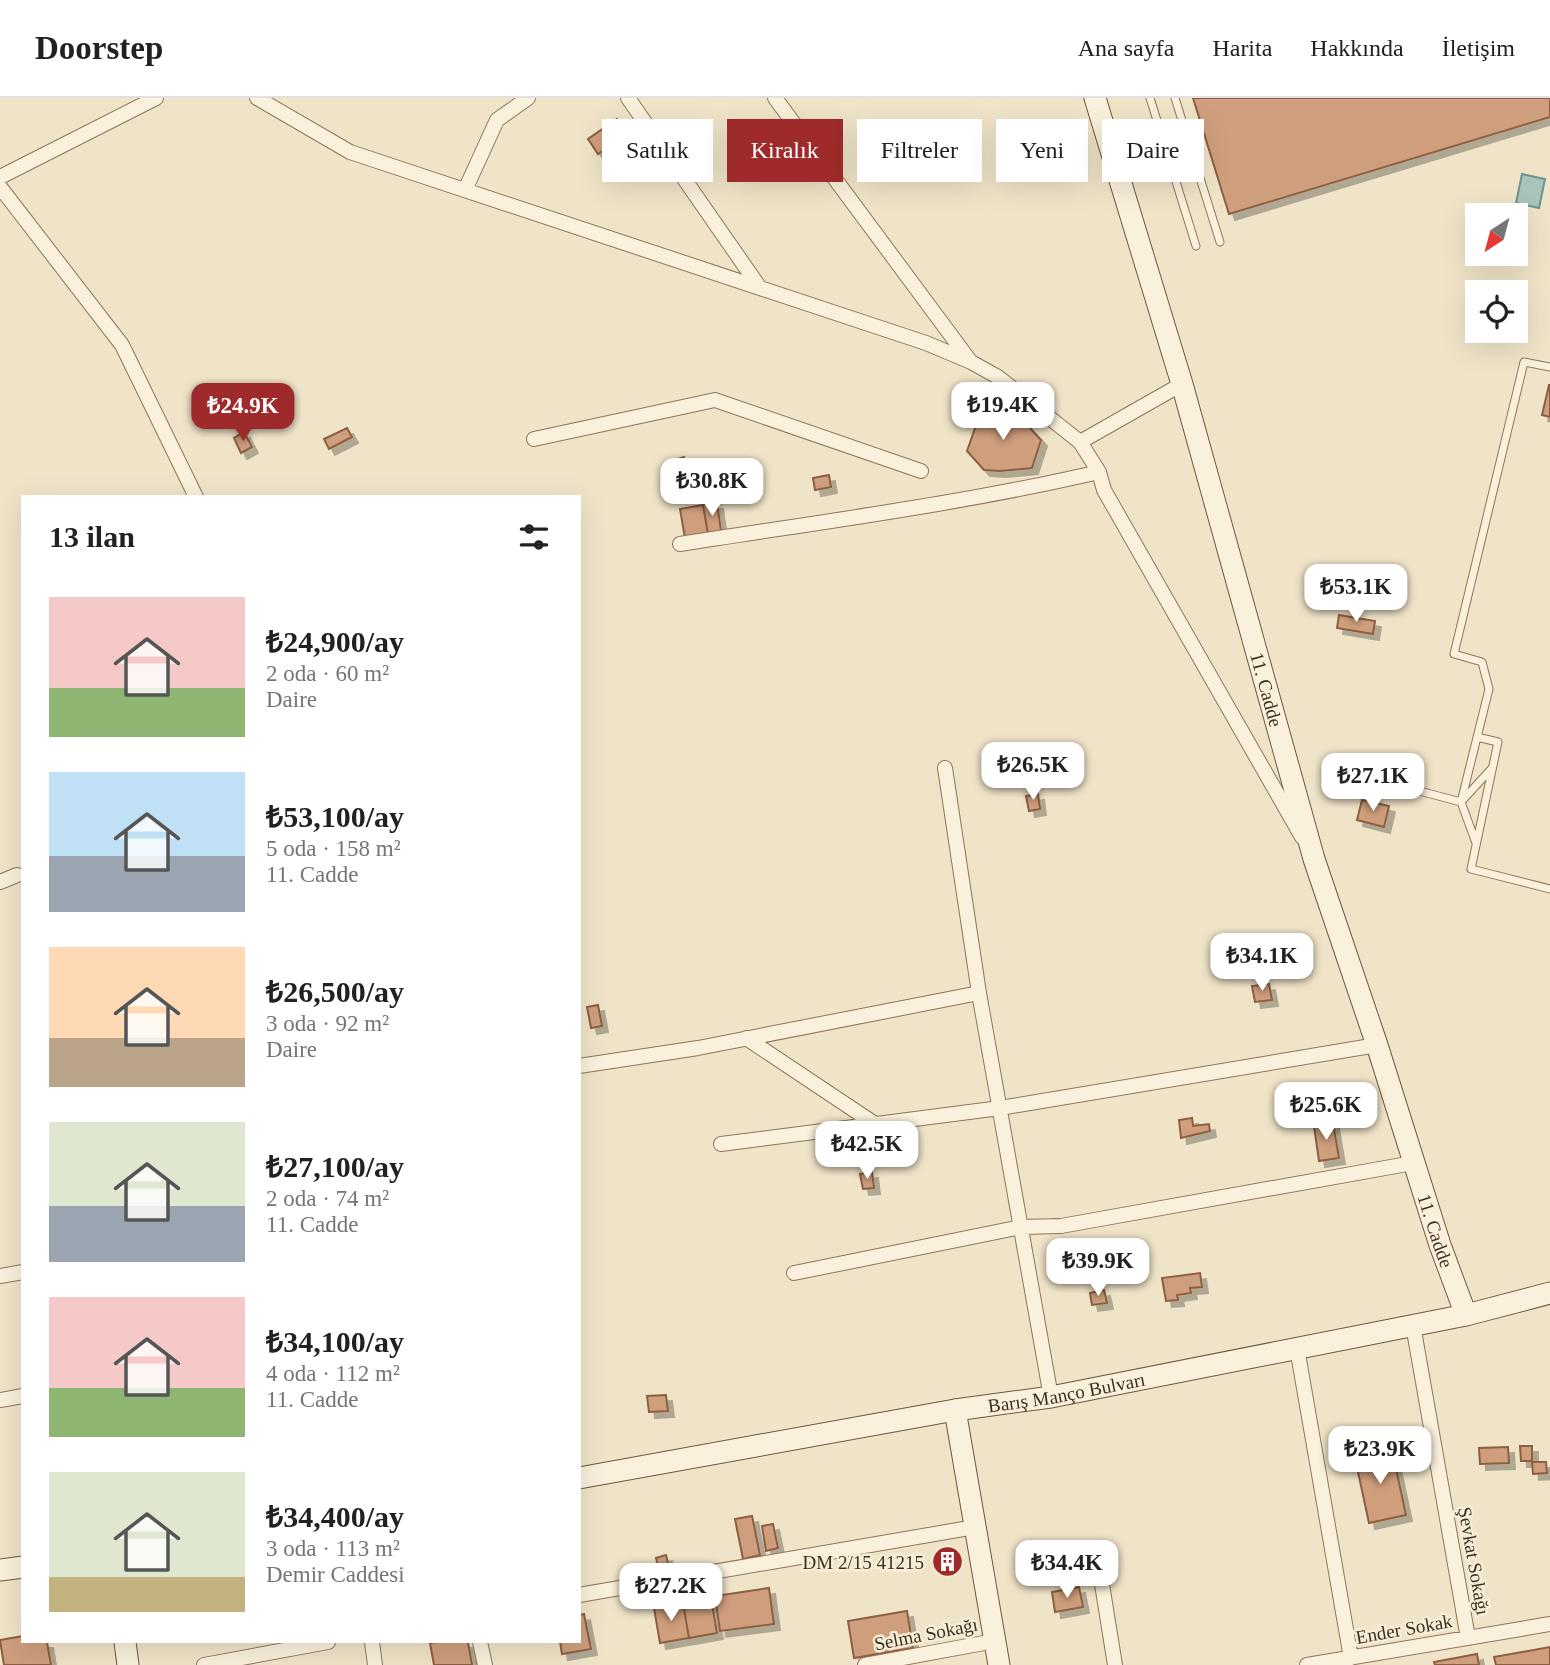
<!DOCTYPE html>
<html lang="tr">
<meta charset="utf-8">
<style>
:root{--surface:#fff;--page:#f6f6f6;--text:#202124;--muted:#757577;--line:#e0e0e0;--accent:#9e2a2b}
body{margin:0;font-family:"Times New Roman",serif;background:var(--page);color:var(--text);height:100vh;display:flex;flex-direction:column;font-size:26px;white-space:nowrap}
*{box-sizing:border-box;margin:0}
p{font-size:23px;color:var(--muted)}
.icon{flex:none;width:38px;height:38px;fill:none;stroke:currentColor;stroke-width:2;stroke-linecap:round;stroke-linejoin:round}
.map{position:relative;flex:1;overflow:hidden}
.panel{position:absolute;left:21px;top:397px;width:560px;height:1148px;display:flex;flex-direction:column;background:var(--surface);border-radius:0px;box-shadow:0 7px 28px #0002}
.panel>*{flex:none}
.hud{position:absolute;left:602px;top:21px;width:665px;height:63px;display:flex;gap:14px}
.needle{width:46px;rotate:216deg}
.buttons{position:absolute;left:1465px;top:105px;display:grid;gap:14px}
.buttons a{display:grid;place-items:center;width:63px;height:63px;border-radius:0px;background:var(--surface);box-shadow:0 7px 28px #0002;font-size:35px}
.price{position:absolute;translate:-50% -60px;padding:0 16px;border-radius:14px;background:#fff;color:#222;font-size:23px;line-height:46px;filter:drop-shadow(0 2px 4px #0008)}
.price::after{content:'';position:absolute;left:50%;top:42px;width:21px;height:16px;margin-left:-10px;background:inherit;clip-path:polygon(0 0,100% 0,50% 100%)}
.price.current{background:var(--accent);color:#fff}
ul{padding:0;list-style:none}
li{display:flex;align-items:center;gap:21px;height:175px;padding:0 28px}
li span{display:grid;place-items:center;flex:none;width:196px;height:140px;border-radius:0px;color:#555}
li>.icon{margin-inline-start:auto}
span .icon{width:84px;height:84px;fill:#fffc;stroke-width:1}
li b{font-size:30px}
h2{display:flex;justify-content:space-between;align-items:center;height:84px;padding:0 28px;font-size:30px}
.pill{padding:0 24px;border-radius:0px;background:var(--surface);box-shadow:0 7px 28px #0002;font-size:24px;line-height:63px}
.pill.current{background:var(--accent);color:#fff}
header{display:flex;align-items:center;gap:42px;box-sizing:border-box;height:98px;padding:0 35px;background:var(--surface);border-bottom:2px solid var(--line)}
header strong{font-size:33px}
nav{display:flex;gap:38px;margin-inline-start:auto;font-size:24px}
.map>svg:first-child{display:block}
.water{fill:#a9c4bc;stroke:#6f938a;stroke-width:2}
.building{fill:#cf9f7d;stroke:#8d5f41;stroke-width:2;filter:url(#shadow)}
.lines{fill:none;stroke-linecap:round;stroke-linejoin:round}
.lane-casing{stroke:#8d765c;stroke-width:9}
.street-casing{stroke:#8d765c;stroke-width:16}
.secondary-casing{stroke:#6f573f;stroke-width:23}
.lane{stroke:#faf1dc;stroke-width:7}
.street{stroke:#faf1dc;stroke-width:14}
.secondary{stroke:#faf1dc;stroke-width:21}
.labels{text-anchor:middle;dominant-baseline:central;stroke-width:5;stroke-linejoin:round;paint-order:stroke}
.street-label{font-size:19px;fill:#3d2e20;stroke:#f7eed8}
.poi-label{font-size:19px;fill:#3d2e20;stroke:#f7eed8;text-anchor:end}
</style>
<header>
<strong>Doorstep</strong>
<nav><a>Ana sayfa</a><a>Harita</a><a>Hakkında</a><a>İletişim</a></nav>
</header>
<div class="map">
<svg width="1550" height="1567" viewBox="0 0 1550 1567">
<defs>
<filter id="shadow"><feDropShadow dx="6" dy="6" stdDeviation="0" flood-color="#0004"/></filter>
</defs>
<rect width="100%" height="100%" fill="#f0e4c8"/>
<path class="water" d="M1522,76L1545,81L1539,110L1516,105Z"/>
<path class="building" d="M1193,0H1550V19L1229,116Z
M617,21L627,36L598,56L588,41Z
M1549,287H1550V319L1542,317Z
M1000,309L1018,317L1041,342L1032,370L1000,373L984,372L967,353L980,316Z
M347,330L352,339L329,351L324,341Z
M244,334L252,349L241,355L234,340Z
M684,359L689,375L672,380L668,364Z
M829,377L831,389L815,392L813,380Z
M717,405L721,433L708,436L703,407Z
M703,407L708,436L685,440L680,411Z
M1339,517L1375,523L1373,536L1337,530Z
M1038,696L1040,711L1029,713L1026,698Z
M1362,702L1389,708L1384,729L1357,722Z
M1269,886L1272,902L1255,904L1252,888Z
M598,907L602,928L591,930L587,909Z
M1192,1020L1193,1028L1209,1026L1210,1033L1181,1040L1179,1022Z
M1333,1025L1339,1060L1319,1063L1314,1028Z
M872,1074L874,1090L863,1091L860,1076Z
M1200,1175L1202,1189L1190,1190L1191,1195L1177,1197L1178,1202L1166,1203L1162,1180Z
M1104,1192L1107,1205L1092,1207L1090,1195Z
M666,1297L668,1313L649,1314L647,1298Z
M1520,1348H1532V1363H1521Z
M1508,1349L1509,1365L1480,1366L1479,1350Z
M1392,1352L1406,1417L1369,1425L1355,1360Z
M1532,1364H1546L1547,1375L1533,1376Z
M752,1418L760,1457L743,1461L735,1421Z
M773,1426L778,1450L766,1453L762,1428Z
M666,1457L670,1473L660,1476L656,1460Z
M1079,1489L1083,1509L1055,1514L1052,1494Z
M769,1490L774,1526L720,1533L715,1498Z
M711,1500L717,1535L689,1540L683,1505Z
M683,1505L689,1540L660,1545L654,1510Z
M907,1513L913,1550L854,1560L848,1523Z
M584,1516L591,1551L562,1556L560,1544H579V1517Z
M23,1538V1544H47L51,1567H4L0,1542Z
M438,1544H468L472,1567H434L430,1545Z
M1550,1549V1567H1496L1494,1559Z
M1477,1556L1479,1567H1435L1434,1564Z"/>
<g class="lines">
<defs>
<path id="lane" d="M1150,0L1196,148
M1175,0L1220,144
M1477,639L1498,644L1471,771L1550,791
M1359,677L1461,704L1489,591L1482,564L1454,556L1524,264L1550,269
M1476,745L1461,704L1492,670"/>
<path id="street" d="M257,0L350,54L926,245L971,264L998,279L1080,344L1099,374L1104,392L1302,739
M628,0L760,190
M775,0L970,263
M0,79L156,0
M0,89L122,247L196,399
M465,92L497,22L528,0
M534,341L715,302L921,373
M1080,344L1182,286
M680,446C820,424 961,406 1099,374
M945,670L979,895L1051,1299
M0,784L17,777
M746,940L875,1026
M579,968L698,950L979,895
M721,1046L1000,1010L1377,947
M794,1175L1021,1129L1061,1128L1413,1065
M0,1178L23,1174
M1413,1227L1468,1540
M1297,1250L1351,1560
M0,1302L23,1298
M1101,1480L1115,1567
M579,1497L975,1429
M372,1544L375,1567
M480,1544L485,1567
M204,1567L328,1544
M865,1567L995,1543
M1307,1567L1550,1526"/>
<g id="secondary">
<path id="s1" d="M1095,0L1182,286L1314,761L1377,947L1440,1147L1466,1217"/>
<path d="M955,1312L999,1567"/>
<path id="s2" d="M579,1380L955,1312L1051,1299L1466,1217L1550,1195"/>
<path d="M0,1472L23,1469"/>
<path d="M125,1544L128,1567"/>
</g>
</defs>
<use href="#lane" class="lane-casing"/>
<use href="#street" class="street-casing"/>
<use href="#secondary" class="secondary-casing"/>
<use href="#lane" class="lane"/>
<use href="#street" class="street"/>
<use href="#secondary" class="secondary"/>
</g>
<defs>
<symbol id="building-disc" viewBox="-11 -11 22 22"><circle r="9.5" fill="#9e2a2b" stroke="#f7eed8"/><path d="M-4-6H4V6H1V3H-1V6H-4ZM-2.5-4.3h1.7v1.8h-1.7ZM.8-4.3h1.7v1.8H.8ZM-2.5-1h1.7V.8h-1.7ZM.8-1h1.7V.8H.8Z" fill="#fff"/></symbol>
</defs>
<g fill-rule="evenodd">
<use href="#building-disc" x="930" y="1446" width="35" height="35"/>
</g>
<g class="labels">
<g class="street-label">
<text stroke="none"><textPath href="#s1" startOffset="616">11. Cadde</textPath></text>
<text stroke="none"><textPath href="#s1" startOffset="1183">11. Cadde</textPath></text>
<text stroke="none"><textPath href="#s2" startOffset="495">Barış Manço Bulvarı</textPath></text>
<text transform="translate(1474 1463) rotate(80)">Şevkat Sokağı</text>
<text transform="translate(1404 1531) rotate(-10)">Ender Sokak</text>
<text transform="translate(926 1536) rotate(-11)">Selma Sokağı</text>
</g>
<g class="poi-label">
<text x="924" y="1464">DM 2/15 41215</text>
</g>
</g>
</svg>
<div class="buttons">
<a><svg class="needle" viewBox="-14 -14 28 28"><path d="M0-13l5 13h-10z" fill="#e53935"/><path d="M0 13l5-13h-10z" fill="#757577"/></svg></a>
<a><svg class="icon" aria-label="locate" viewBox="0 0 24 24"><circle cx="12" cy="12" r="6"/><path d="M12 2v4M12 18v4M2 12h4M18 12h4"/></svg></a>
</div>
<b class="price" style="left:1003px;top:344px">₺19.4K</b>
<b class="price current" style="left:243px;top:345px">₺24.9K</b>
<b class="price" style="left:712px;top:420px">₺30.8K</b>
<b class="price" style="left:1356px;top:526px">₺53.1K</b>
<b class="price" style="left:1033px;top:704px">₺26.5K</b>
<b class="price" style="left:1373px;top:715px">₺27.1K</b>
<b class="price" style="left:1262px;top:895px">₺34.1K</b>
<b class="price" style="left:1326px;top:1044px">₺25.6K</b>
<b class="price" style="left:867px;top:1083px">₺42.5K</b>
<b class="price" style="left:1098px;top:1200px">₺39.9K</b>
<b class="price" style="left:1380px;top:1388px">₺23.9K</b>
<b class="price" style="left:1067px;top:1502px">₺34.4K</b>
<b class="price" style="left:671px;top:1525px">₺27.2K</b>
<div class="hud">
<a class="pill">Satılık</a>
<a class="pill current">Kiralık</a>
<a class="pill">Filtreler</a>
<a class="pill">Yeni</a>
<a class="pill">Daire</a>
</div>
<section class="panel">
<h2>13 ilan<svg class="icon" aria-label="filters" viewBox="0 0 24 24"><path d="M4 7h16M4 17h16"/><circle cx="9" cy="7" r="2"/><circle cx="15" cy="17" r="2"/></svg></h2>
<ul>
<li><span style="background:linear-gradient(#f6c9c9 65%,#8fb573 0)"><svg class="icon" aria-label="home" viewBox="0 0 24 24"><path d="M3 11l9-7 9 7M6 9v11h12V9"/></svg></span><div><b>₺24,900/ay</b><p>2 oda · 60 m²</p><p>Daire</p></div></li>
<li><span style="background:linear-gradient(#bfe0f5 60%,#9aa5b1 0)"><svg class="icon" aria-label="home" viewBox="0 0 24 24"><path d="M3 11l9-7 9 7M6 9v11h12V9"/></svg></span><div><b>₺53,100/ay</b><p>5 oda · 158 m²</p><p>11. Cadde</p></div></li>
<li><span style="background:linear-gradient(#ffd9b3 65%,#b9a48a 0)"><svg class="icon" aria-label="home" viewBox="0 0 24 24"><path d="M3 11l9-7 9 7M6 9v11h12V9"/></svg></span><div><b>₺26,500/ay</b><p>3 oda · 92 m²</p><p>Daire</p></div></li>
<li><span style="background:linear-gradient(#dfe7d0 60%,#9aa5b1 0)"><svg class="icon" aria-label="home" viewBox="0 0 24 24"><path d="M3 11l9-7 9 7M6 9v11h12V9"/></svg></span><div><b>₺27,100/ay</b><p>2 oda · 74 m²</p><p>11. Cadde</p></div></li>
<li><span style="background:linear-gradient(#f6c9c9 65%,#8fb573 0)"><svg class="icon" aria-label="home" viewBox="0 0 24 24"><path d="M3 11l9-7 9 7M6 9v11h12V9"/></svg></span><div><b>₺34,100/ay</b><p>4 oda · 112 m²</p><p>11. Cadde</p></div></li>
<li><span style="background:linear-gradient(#dfe7d0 75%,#c2b280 0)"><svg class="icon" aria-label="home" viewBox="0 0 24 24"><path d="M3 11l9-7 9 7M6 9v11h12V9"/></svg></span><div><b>₺34,400/ay</b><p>3 oda · 113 m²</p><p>Demir Caddesi</p></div></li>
</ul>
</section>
</div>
